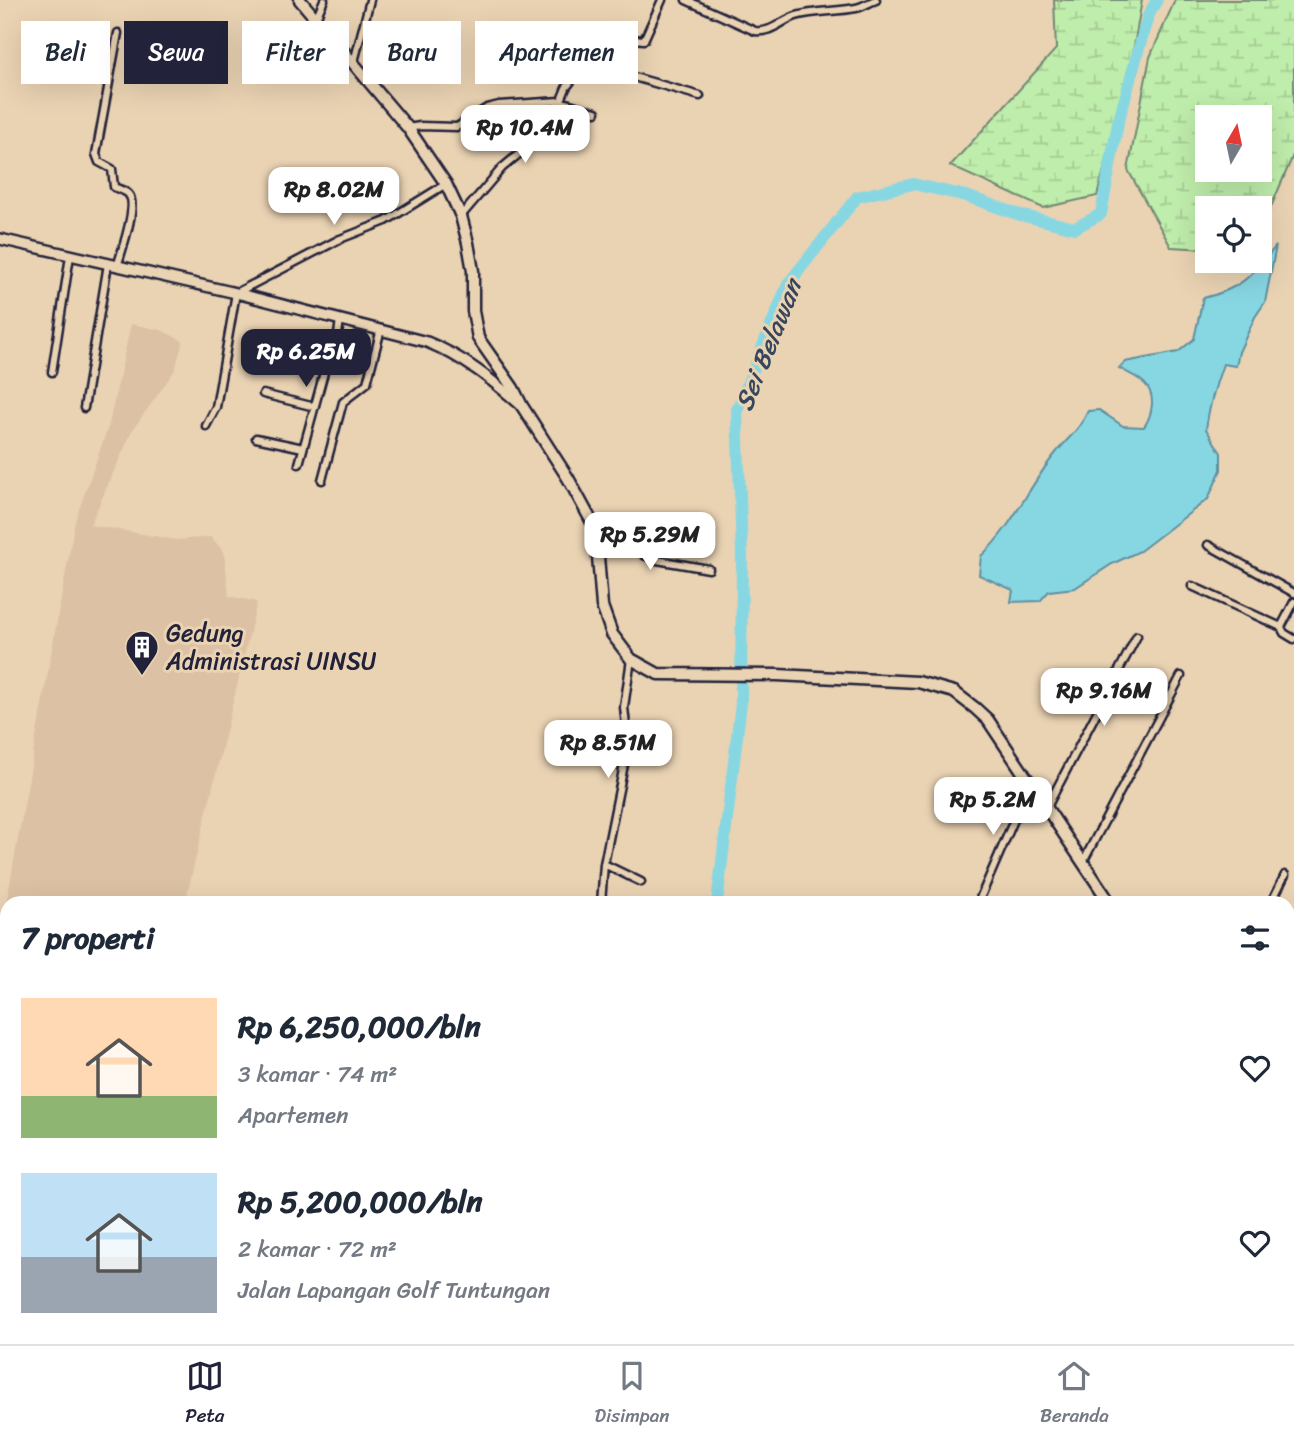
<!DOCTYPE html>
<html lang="id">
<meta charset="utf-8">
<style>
:root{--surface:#fff;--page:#f2f2f3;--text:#1f2937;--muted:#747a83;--line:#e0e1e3;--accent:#22223b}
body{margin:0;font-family:Sriracha,sans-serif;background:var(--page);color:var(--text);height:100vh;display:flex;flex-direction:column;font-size:26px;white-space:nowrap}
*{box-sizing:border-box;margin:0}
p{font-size:23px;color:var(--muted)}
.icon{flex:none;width:38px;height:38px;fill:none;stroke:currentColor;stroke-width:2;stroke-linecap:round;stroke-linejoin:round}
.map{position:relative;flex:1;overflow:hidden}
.side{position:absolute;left:0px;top:896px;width:1295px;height:448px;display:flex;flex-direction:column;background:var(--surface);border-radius:21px 21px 0 0;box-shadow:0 7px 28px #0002}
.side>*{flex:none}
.hud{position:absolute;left:21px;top:21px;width:700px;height:63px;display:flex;gap:14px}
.needle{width:46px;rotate:9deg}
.buttons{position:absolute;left:1195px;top:105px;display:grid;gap:14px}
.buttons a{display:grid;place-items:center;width:77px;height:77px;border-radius:0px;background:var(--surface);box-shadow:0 7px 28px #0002;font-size:35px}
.price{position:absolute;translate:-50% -60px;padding:0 16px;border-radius:14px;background:#fff;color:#222;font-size:23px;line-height:46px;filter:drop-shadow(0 2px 4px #0008)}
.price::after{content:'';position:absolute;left:50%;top:42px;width:21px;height:16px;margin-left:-10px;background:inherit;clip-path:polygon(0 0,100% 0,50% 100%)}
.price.current{background:var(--accent);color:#fff}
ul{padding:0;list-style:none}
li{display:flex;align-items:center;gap:21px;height:175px;padding:0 21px}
li span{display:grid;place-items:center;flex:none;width:196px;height:140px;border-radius:0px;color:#555}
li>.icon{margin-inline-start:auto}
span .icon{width:84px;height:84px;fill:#fffc;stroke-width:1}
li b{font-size:30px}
h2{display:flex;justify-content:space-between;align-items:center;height:84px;padding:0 21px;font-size:30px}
.chip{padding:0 24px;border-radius:0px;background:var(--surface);box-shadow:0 7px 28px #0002;font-size:24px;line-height:63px}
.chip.current{background:var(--accent);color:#fff}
.tab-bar{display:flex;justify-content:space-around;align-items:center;height:98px;border-top:2px solid var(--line);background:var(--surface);font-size:19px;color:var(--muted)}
.tab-bar a{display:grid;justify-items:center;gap:4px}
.tab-bar .current{color:var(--accent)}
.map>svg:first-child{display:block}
.built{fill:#dcc1a4}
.wetland{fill:url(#wetland-marsh);stroke:#708873;stroke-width:2;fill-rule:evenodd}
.water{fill:#87d7e3;stroke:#5f8fa0;stroke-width:2}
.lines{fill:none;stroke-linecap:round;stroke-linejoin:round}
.river{stroke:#87d7e3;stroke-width:12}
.street-casing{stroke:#22223b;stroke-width:11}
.secondary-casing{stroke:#22223b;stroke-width:14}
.primary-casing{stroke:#22223b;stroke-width:15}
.street{stroke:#ead3b3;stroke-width:6}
.secondary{stroke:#ead3b3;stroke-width:9}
.primary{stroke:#ead3b3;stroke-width:10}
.labels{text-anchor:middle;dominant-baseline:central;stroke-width:6;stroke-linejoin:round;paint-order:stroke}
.poi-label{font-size:24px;fill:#22223b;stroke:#ead3b3;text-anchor:start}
.water-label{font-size:26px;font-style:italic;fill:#36465d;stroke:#ead3b3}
</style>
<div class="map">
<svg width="1294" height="1344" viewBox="0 0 1294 1344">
<defs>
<pattern id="wetland-marsh" width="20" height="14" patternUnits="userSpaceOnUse" patternTransform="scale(1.75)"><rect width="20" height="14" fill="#bfedab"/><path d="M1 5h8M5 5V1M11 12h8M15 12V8" fill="none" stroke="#a4cb94"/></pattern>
</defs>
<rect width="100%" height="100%" fill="#ead3b3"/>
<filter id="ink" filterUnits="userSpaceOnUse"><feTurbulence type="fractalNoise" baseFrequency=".0143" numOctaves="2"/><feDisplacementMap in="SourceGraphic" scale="14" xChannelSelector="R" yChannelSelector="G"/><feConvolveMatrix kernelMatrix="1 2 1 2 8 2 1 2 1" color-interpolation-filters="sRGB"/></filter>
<g filter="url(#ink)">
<path class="built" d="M131,324L161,330L183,341L175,370L132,431L90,525L177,540L211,537L224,552L229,596L257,602L185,903H7V996L0,994V939L75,521L109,424Z"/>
<path class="wetland" d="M1054,0H1142L1129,75L1097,196L1043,208L950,166L1056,49Z
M1175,0H1294V153L1260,233V208H1208L1207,249L1171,247L1128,170L1150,57ZM1208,117H1260V170H1208Z"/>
<path class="water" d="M1276,246L1265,302L1255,317L1239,352L1236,366L1223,364C1215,386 1209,405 1206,429L1221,453V470L1208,499L1140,551L1112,564L1075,588L1049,591L1040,601L1011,602L1013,590L979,575L981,556C1013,527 1028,487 1055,454C1067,439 1080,429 1088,411L1099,410L1123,426L1144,427C1152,415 1157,395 1144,383C1138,377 1126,372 1119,368L1125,362L1178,352L1194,339L1203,298C1242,289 1252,275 1276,246Z"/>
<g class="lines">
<path class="river" d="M717,903L741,703L742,554L737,410L788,284L857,197L913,184L966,196L1020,215L1075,228L1101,214L1118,123L1148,16L1157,0
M648,1344L655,1337"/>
<defs>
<path id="street" d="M686,0L755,31C771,33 781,21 796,16C815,10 836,12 856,8C863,7 869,2 876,0
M316,18L324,0
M599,58L609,37L644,40L662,0
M354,62L370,0
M408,128L420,126L457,127L487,108L499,105L560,101L596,112
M461,216L502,168L537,139L551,125L566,88L590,57L599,58L606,64L625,68L627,75L700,96
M117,267C121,253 138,205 129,195C127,191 118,189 114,187L112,169L99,162L96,154L118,33
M52,372L70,256
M263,394L315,407
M84,408L108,264
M206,426L216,407L236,293L340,239L386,221L446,184
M256,438L303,448
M299,464L329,354L338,335L340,319
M322,480L343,402L367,383L381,329
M597,544L634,546L644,555L657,560L709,569
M1208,545L1294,593
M1192,586L1281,627
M1294,602L1281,627L1284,633L1294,639
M1047,807L1137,636
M1083,862L1181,676
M604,864L641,882
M601,903L604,864L628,745L624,707L631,659
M978,903L1030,783
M1271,903L1285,875
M1288,1208L1294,1197
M1288,1281L1294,1269
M355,1337L369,1344
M472,1344L475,1337
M726,1344L731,1337"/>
<path id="secondary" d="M0,239L236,293L427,342C464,357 492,380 522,406
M1288,1044L1294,1033"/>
<path id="primary" d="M300,0L408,128L446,184L461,216L468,243L473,271V311L478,338L513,388L522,406L568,478L593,524L597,544L602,606L612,634L631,659L658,674L777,675L918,682L954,692L975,708L988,720L1110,903
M1288,1129L1294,1134"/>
</defs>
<use href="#street" class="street-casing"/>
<use href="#secondary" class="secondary-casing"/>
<use href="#primary" class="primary-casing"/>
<use href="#street" class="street"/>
<use href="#secondary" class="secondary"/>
<use href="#primary" class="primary"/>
</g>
</g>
<defs>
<symbol id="building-pin" viewBox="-11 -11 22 30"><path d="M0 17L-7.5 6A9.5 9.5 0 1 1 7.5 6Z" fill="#22223b" stroke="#ead3b3"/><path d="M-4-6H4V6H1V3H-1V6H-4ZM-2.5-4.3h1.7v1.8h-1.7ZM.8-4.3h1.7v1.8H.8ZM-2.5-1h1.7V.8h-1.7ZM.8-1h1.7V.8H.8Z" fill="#fff"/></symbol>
</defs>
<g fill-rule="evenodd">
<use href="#building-pin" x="123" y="628" width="38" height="52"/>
</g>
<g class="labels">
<g class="poi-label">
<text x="166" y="633">Gedung<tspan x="166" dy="28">Administrasi UINSU</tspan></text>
</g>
<g class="water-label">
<text transform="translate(768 345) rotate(-68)">Sei Belawan</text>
</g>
</g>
</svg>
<div class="buttons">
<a><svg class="needle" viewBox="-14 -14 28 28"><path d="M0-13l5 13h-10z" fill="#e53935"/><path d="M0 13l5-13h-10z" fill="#747a83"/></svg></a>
<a><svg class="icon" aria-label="locate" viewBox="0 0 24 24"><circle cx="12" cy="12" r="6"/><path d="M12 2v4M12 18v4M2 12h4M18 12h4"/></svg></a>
</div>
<b class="price" style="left:525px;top:165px">Rp 10.4M</b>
<b class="price" style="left:334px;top:227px">Rp 8.02M</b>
<b class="price current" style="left:306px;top:389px">Rp 6.25M</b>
<b class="price" style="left:650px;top:572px">Rp 5.29M</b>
<b class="price" style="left:1104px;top:728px">Rp 9.16M</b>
<b class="price" style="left:608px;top:780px">Rp 8.51M</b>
<b class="price" style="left:993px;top:837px">Rp 5.2M</b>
<div class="hud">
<a class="chip">Beli</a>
<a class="chip current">Sewa</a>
<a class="chip">Filter</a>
<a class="chip">Baru</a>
<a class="chip">Apartemen</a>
</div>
<section class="side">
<h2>7 properti<svg class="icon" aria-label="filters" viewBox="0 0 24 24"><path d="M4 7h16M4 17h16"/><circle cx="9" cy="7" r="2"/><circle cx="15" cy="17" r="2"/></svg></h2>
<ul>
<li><span style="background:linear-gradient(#ffd9b3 70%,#8fb573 0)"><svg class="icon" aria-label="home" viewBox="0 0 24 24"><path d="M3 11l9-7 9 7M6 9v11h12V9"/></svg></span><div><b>Rp 6,250,000/bln</b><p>3 kamar · 74 m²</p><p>Apartemen</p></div><svg class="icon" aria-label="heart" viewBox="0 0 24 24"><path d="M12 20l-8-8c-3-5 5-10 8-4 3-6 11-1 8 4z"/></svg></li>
<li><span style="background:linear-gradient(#bfe0f5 60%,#9aa5b1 0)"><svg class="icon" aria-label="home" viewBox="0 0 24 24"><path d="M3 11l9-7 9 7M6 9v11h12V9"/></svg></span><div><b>Rp 5,200,000/bln</b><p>2 kamar · 72 m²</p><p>Jalan Lapangan Golf Tuntungan</p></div><svg class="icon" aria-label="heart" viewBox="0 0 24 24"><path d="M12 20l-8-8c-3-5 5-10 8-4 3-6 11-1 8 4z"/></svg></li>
</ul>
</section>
</div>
<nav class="tab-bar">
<a class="current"><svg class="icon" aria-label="map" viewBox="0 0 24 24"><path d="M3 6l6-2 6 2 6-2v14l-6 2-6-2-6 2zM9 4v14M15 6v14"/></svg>Peta</a>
<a><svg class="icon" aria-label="saved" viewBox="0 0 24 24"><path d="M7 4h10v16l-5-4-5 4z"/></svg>Disimpan</a>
<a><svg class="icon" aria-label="home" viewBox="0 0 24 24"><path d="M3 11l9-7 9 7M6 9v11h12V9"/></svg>Beranda</a>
</nav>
